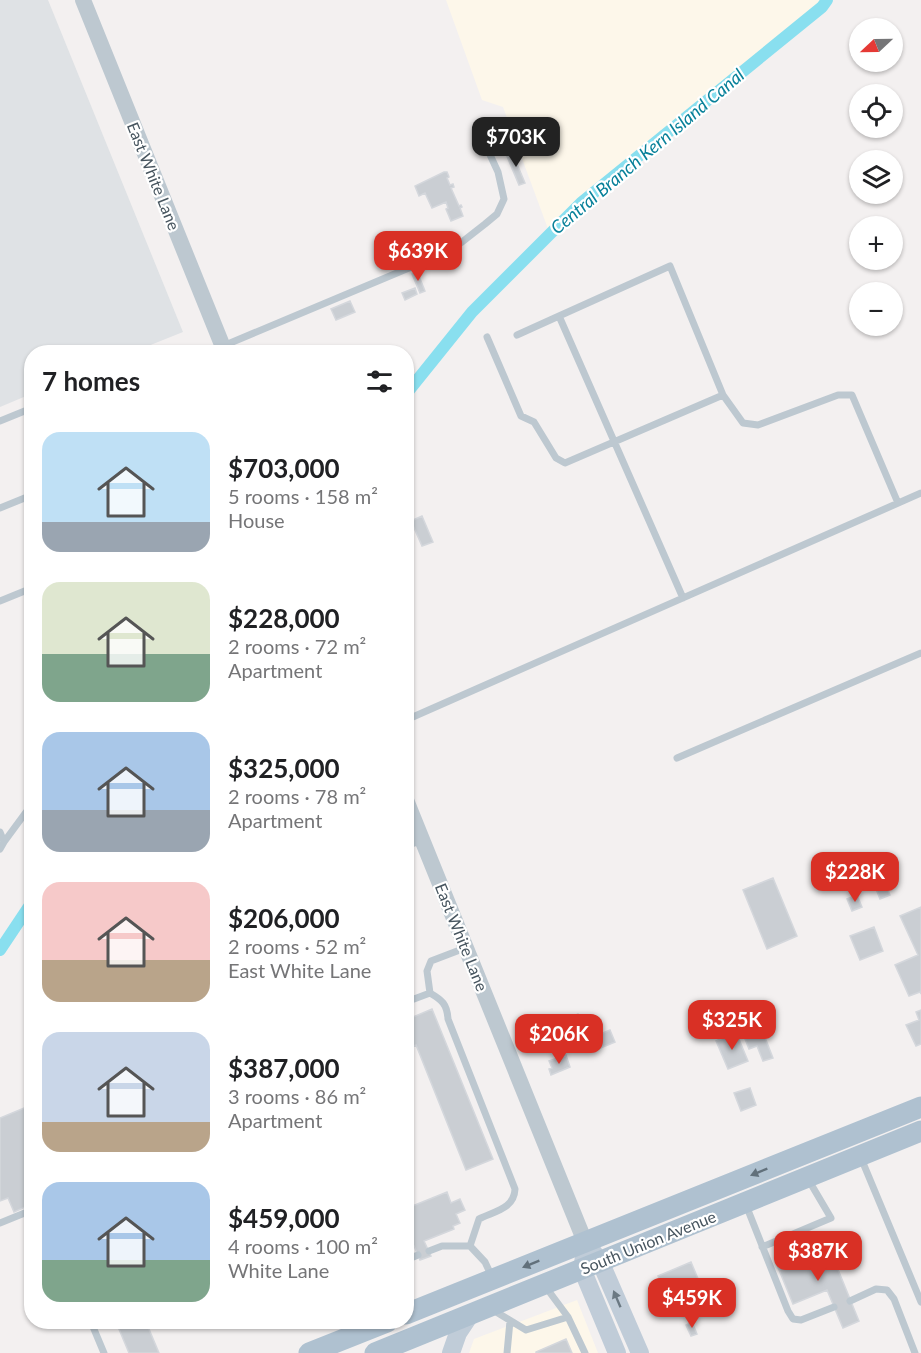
<!DOCTYPE html>
<meta charset="utf-8">
<style>
:root{--surface:#fff;--page:#f6f6f6;--text:#202124;--muted:#757577;--accent:#d93025}
body{margin:0;font-family:Lato,sans-serif;background:var(--page);color:var(--text);height:100vh;display:flex;flex-direction:column;font-size:22px;white-space:nowrap}
*{box-sizing:border-box;margin:0}
p{font-size:20px;color:var(--muted)}
.icon{flex:none;width:33px;height:33px;fill:none;stroke:currentColor;stroke-width:2;stroke-linecap:round;stroke-linejoin:round}
.map{position:relative;flex:1;overflow:hidden}
.sheet{position:absolute;left:24px;top:345px;width:390px;height:984px;display:flex;flex-direction:column;background:var(--surface);border-radius:24px;box-shadow:0 2px 4px #0004}
.sheet>*{flex:none}
.needle{width:39px;rotate:248deg}
.controls{position:absolute;left:849px;top:18px;display:grid;gap:12px}
.controls a{display:grid;place-items:center;width:54px;height:54px;border-radius:50%;background:var(--surface);box-shadow:0 2px 4px #0004;font-size:30px}
.price{position:absolute;translate:-50% -51px;padding:0 14px;border-radius:12px;background:var(--accent);color:#fff;font-size:20px;line-height:39px;filter:drop-shadow(0 2px 3px #0008)}
.price::after{content:'';position:absolute;left:50%;top:36px;width:18px;height:14px;margin-left:-9px;background:inherit;clip-path:polygon(0 0,100% 0,50% 100%)}
.price.active{background:#222;color:#fff}
ul{padding:0;list-style:none}
li{display:flex;align-items:center;gap:18px;height:150px;padding:0 18px}
li span{display:grid;place-items:center;flex:none;width:168px;height:120px;border-radius:18px;color:#555}
li>.icon{margin-inline-start:auto}
span .icon{width:72px;height:72px;fill:#fffc;stroke-width:1}
li b{font-size:26px}
h2{display:flex;justify-content:space-between;align-items:center;height:72px;padding:0 18px;font-size:26px}
.map>svg:first-child{display:block}
.commercial{fill:#fdf7ea}
.airport{fill:#dfe2e5}
.lines{fill:none;stroke-linecap:round;stroke-linejoin:round}
.canal{stroke:#89dfef;stroke-width:12}
.building{fill:#caced3;stroke:#d4d7dc;stroke-width:1.5}
.service{stroke:#bdc8d0;stroke-width:7}
.tertiary{stroke:#bdc8d0;stroke-width:16}
.secondary{stroke:#c0ccd8;stroke-width:18}
.primary{stroke:#afc1d0;stroke-width:21}
.oneway{fill:#61707b}
.oneway2{fill:#6b7983}
.labels{text-anchor:middle;dominant-baseline:central;stroke-width:4.5;stroke-linejoin:round;paint-order:stroke}
.street-label{font-size:16px;fill:#47555f;stroke:#fff}
.water-label{font-size:18px;font-style:italic;fill:#08819a;stroke:#fff}
</style>
<div class="map">
<svg width="921" height="1353" viewBox="0 0 921 1353">
<rect width="100%" height="100%" fill="#f3f0f0"/>
<path class="commercial" d="M446,0H827L819,12L551,237L503,107L482,100Z
M577,1300L598,1353H469L474,1339Z"/>
<path class="airport" d="M0,0H48L183,332L133,352H32L31,394L0,407Z"/>
<g class="lines">
<path class="canal" d="M406,394L472,312L581,203L822,7L827,0
M0,950L32,902"/>
</g>
<path class="building" d="M512,152L525,183L519,185L506,154Z
M444,172H447L449,177L447,178L450,185L453,184L454,187L451,188L459,206L461,205L462,207L460,208L463,216L451,221L446,209L448,208L446,202L432,208L425,193L419,196L415,186Z
M417,271L425,291L420,293L412,274Z
M415,288L417,294L405,300L402,293Z
M350,301L355,312L336,320L331,309Z
M422,516L433,542L422,546L411,521Z
M773,878L797,936L767,949L743,890Z
M886,885L890,895L880,899L876,889Z
M857,895L862,907L852,911L847,899Z
M921,907V994L920,992L909,996L895,965L918,955L900,916Z
M874,927L883,951L860,960L850,936Z
M432,1009L493,1159L466,1170L416,1045L406,1049V1020Z
M921,1010V1044L916,1046L906,1025L919,1020L916,1012Z
M578,1014L583,1026L574,1030L569,1018Z
M759,1022L773,1058L763,1061L757,1046L749,1049L745,1039L755,1036L751,1026Z
M559,1028L565,1041L541,1050L535,1037Z
M610,1030L615,1042L598,1049L593,1037Z
M736,1032L748,1061L728,1069L716,1041Z
M566,1055L570,1067L551,1075L549,1069L552,1068L549,1061Z
M750,1088L756,1105L741,1111L734,1093Z
M29,1106L32,1112V1204L14,1212L8,1198L0,1201V1118Z
M447,1192L451,1203L460,1199L465,1210L456,1214L460,1223L453,1226L454,1229L424,1241L431,1256L420,1260L414,1246L406,1249V1200L410,1207Z
M828,1245L859,1321L843,1328L827,1290L793,1304L777,1265Z
M691,1262L699,1281L676,1291L675,1287L665,1291L658,1276Z
M116,1322H146L159,1353H129Z
M692,1322L697,1334L691,1336L686,1325Z
M566,1339L572,1353H536V1352Z"/>
<g class="lines">
<path class="service" d="M517,335L559,316
M487,337L521,416L534,422L556,458L565,463L723,395
M223,346L416,265L462,242L485,224L497,214L504,199L498,172L485,144
M165,352H173
M0,421L32,408
M0,508L32,495
M683,598L559,316L670,266L723,395L743,423L758,425L838,395H852L898,503
M0,601L32,588
M406,720L921,493
M677,758L921,653
M0,832L4,842L0,849
M4,842L32,804
M406,846L423,840
M430,993L427,971L431,961L465,948
M406,1002L430,993C442,1000 447,1004 448,1019L515,1189C514,1209 495,1211 479,1219L470,1246
M861,1158L921,1302
M746,1205L788,1311L793,1319L801,1320L834,1307
M0,1223L32,1210
M762,1247L831,1218L808,1179
M429,1251L442,1246H470L485,1262L492,1277
M406,1260L418,1255
M850,1301L876,1289L887,1290L894,1299L915,1353
M493,1310L526,1330L568,1317L545,1286
M568,1317L585,1353
M91,1322L104,1353
M507,1353L510,1321"/>
<path class="tertiary" d="M83,0L225,352
M406,800L585,1242"/>
<path class="secondary" d="M585,1242L600,1261L640,1353
M584,1257L582,1269L617,1353
M451,1353L458,1333L470,1315"/>
<path class="primary" d="M406,1314L921,1107
M309,1353L387,1322
M375,1353L921,1131"/>
</g>
<defs><path id="oneway-solid" d="M-6-.8H1V-3.2L6.5 0L1 3.2V.8H-6Z" transform="scale(1.5)"/></defs>
<g class="oneway">
<use href="#oneway-solid" transform="translate(759 1172) rotate(158)"/>
<use href="#oneway-solid" transform="translate(531 1264) rotate(158)"/>
</g>
<use class="oneway2" href="#oneway-solid" transform="translate(617 1299) rotate(-113)"/>
<g class="labels">
<g class="street-label">
<text transform="translate(154 176) rotate(68)">East White Lane</text>
<text transform="translate(462 937) rotate(68)">East White Lane</text>
<text transform="translate(648 1242) rotate(-22)">South Union Avenue</text>
</g>
<g class="water-label">
<text transform="translate(647 151) rotate(-40)">Central Branch Kern Island Canal</text>
</g>
</g>
</svg>
<div class="controls">
<a><svg class="needle" viewBox="-14 -14 28 28"><path d="M0-13l5 13h-10z" fill="#e53935"/><path d="M0 13l5-13h-10z" fill="#757577"/></svg></a>
<a><svg class="icon" aria-label="locate" viewBox="0 0 24 24"><circle cx="12" cy="12" r="6"/><path d="M12 2v4M12 18v4M2 12h4M18 12h4"/></svg></a>
<a><svg class="icon" aria-label="layers" viewBox="0 0 24 24"><path d="M12 4l9 5-9 5-9-5zM3 14l9 5 9-5"/></svg></a>
<a>+</a>
<a>−</a>
</div>
<b class="price active" style="left:516px;top:168px">$703K</b>
<b class="price" style="left:418px;top:282px">$639K</b>
<b class="price" style="left:855px;top:903px">$228K</b>
<b class="price" style="left:732px;top:1051px">$325K</b>
<b class="price" style="left:559px;top:1065px">$206K</b>
<b class="price" style="left:818px;top:1282px">$387K</b>
<b class="price" style="left:692px;top:1329px">$459K</b>
<section class="sheet">
<h2>7 homes<svg class="icon" aria-label="filters" viewBox="0 0 24 24"><path d="M4 7h16M4 17h16"/><circle cx="9" cy="7" r="2"/><circle cx="15" cy="17" r="2"/></svg></h2>
<ul>
<li><span style="background:linear-gradient(#bfe0f5 75%,#9aa5b1 0)"><svg class="icon" aria-label="home" viewBox="0 0 24 24"><path d="M3 11l9-7 9 7M6 9v11h12V9"/></svg></span><div><b>$703,000</b><p>5 rooms · 158 m²</p><p>House</p></div></li>
<li><span style="background:linear-gradient(#dfe7d0 60%,#7fa58c 0)"><svg class="icon" aria-label="home" viewBox="0 0 24 24"><path d="M3 11l9-7 9 7M6 9v11h12V9"/></svg></span><div><b>$228,000</b><p>2 rooms · 72 m²</p><p>Apartment</p></div></li>
<li><span style="background:linear-gradient(#a9c7e8 65%,#9aa5b1 0)"><svg class="icon" aria-label="home" viewBox="0 0 24 24"><path d="M3 11l9-7 9 7M6 9v11h12V9"/></svg></span><div><b>$325,000</b><p>2 rooms · 78 m²</p><p>Apartment</p></div></li>
<li><span style="background:linear-gradient(#f6c9c9 65%,#b9a48a 0)"><svg class="icon" aria-label="home" viewBox="0 0 24 24"><path d="M3 11l9-7 9 7M6 9v11h12V9"/></svg></span><div><b>$206,000</b><p>2 rooms · 52 m²</p><p>East White Lane</p></div></li>
<li><span style="background:linear-gradient(#c9d6e8 75%,#b9a48a 0)"><svg class="icon" aria-label="home" viewBox="0 0 24 24"><path d="M3 11l9-7 9 7M6 9v11h12V9"/></svg></span><div><b>$387,000</b><p>3 rooms · 86 m²</p><p>Apartment</p></div></li>
<li><span style="background:linear-gradient(#a9c7e8 65%,#7fa58c 0)"><svg class="icon" aria-label="home" viewBox="0 0 24 24"><path d="M3 11l9-7 9 7M6 9v11h12V9"/></svg></span><div><b>$459,000</b><p>4 rooms · 100 m²</p><p>White Lane</p></div></li>
</ul>
</section>
</div>
